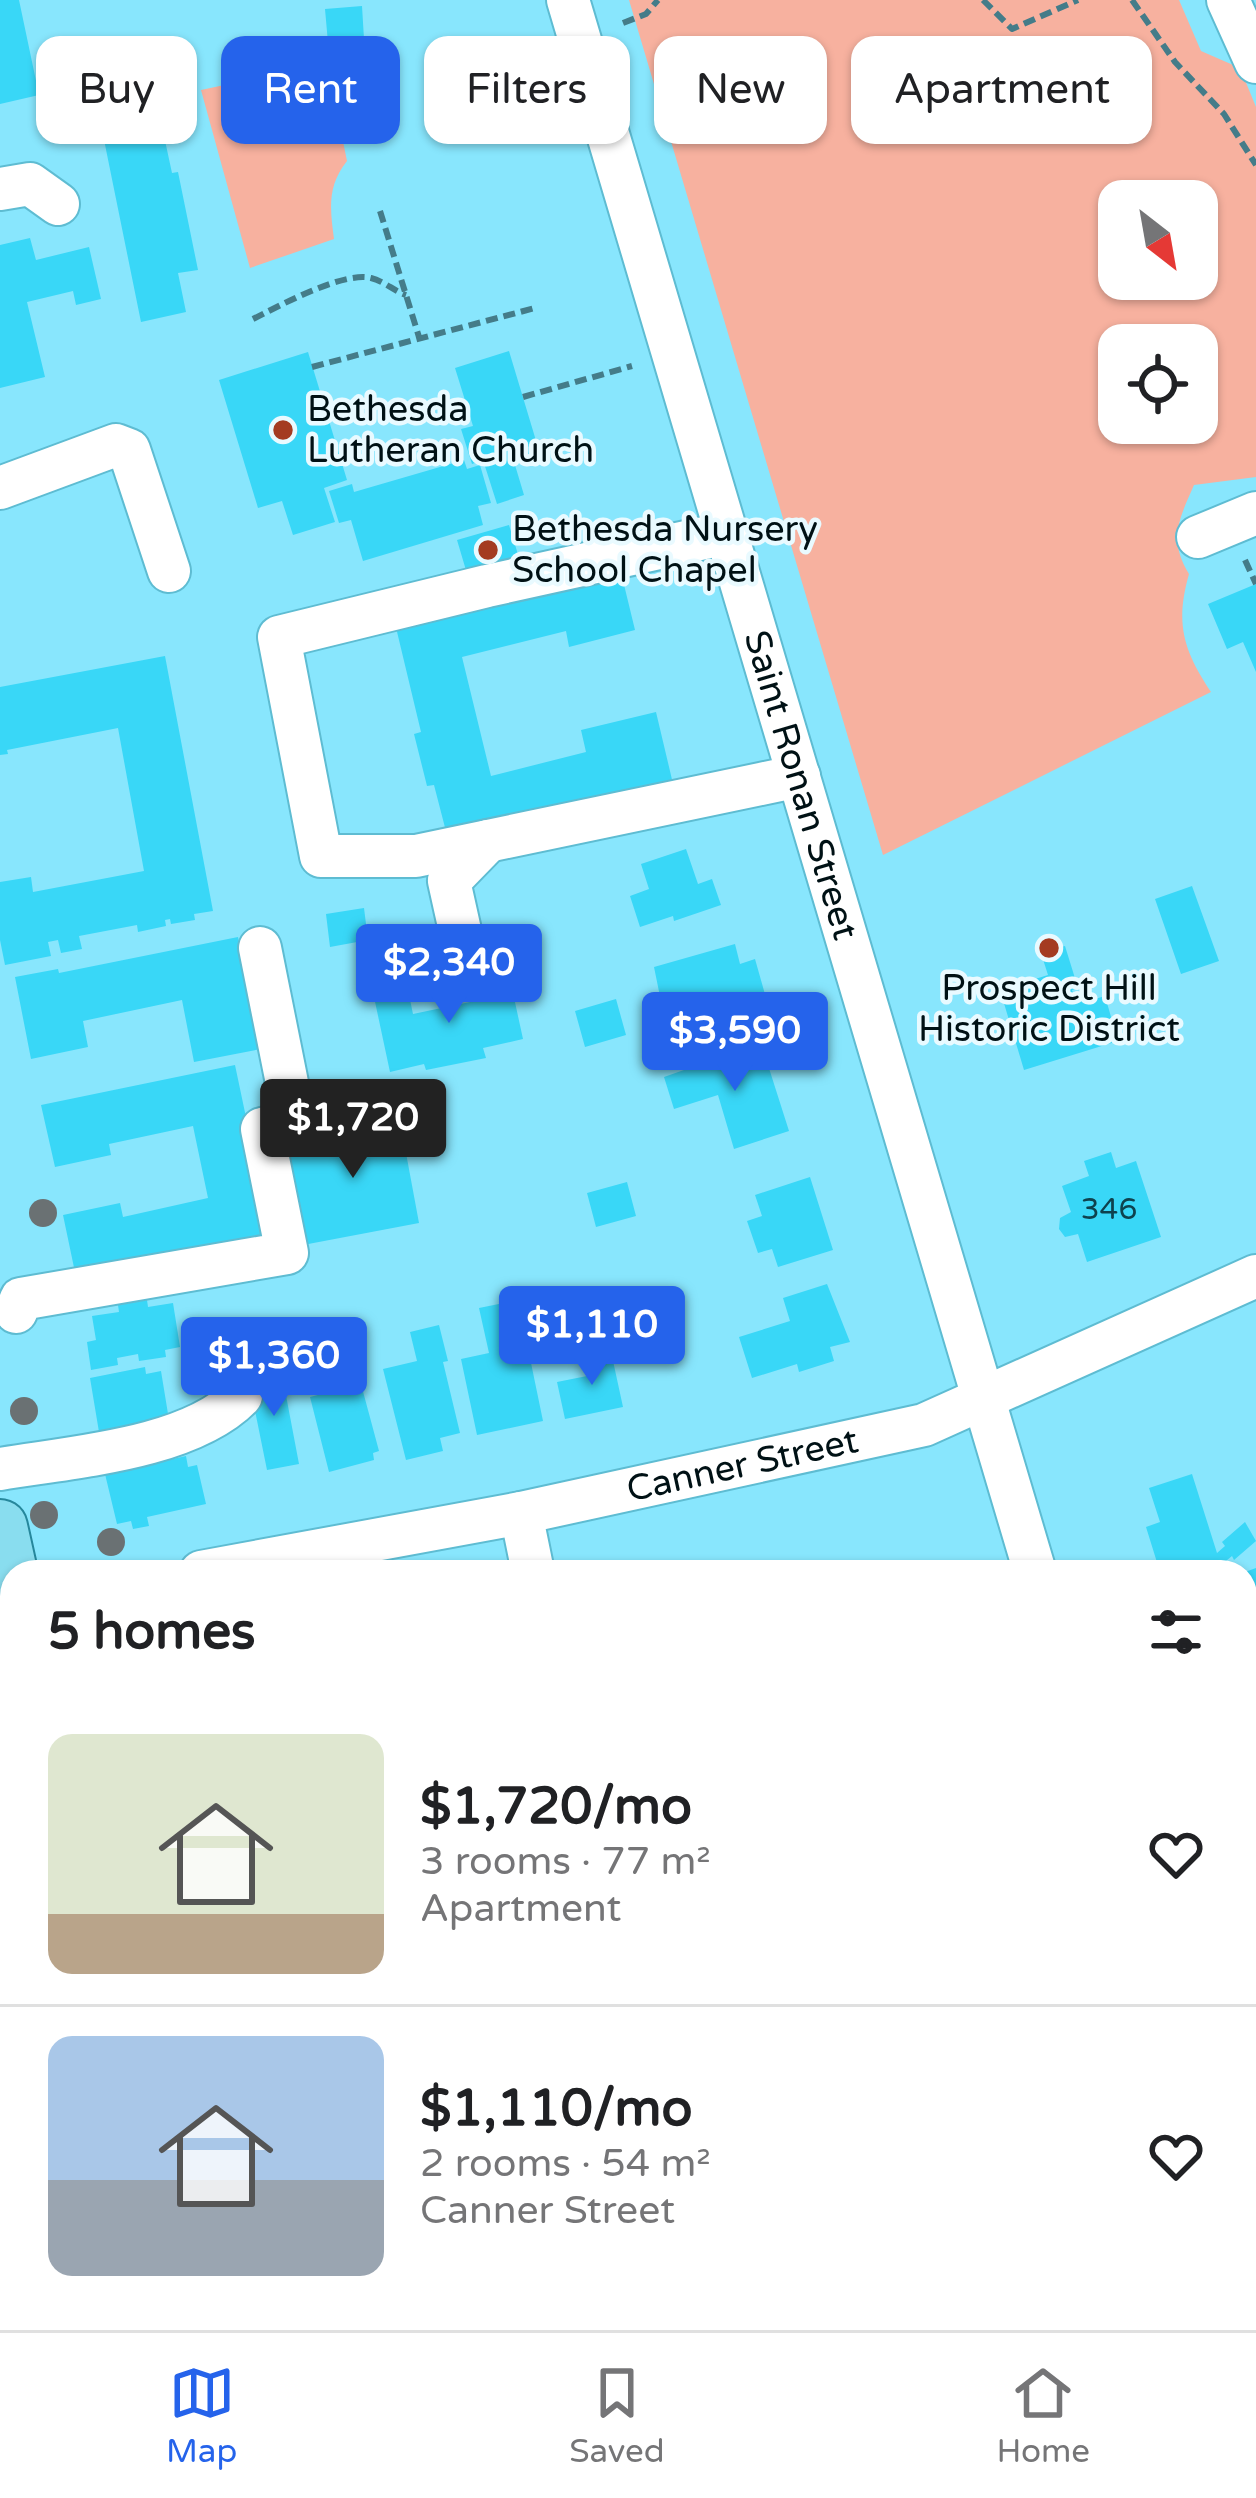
<!DOCTYPE html>
<meta charset="utf-8">
<style>
:root{--surface:#fff;--page:#f6f6f6;--text:#202124;--muted:#757577;--line:#e0e0e0;--accent:#2563eb}
body{margin:0;font-family:"Varela Round",sans-serif;background:var(--page);color:var(--text);height:100vh;display:flex;flex-direction:column;font-size:45px;white-space:nowrap}
*{box-sizing:border-box;margin:0}
p{font-size:39px;color:var(--muted)}
.icon{flex:none;width:66px;height:66px;fill:none;stroke:currentColor;stroke-width:2;stroke-linecap:round;stroke-linejoin:round}
.map{position:relative;flex:1;overflow:hidden}
.side{position:absolute;left:0px;top:1560px;width:1257px;height:771px;display:flex;flex-direction:column;background:var(--surface);border-radius:36px 36px 0 0;box-shadow:0 3px 9px #0004}
.side>*{flex:none}
.top-card{position:absolute;left:36px;top:36px;width:1185px;height:108px;display:flex;gap:24px}
.needle{width:78px;rotate:149deg}
.fabs{position:absolute;left:1098px;top:180px;display:grid;gap:24px}
.fabs a{display:grid;place-items:center;width:120px;height:120px;border-radius:24px;background:var(--surface);box-shadow:0 3px 9px #0004;font-size:60px}
.price{position:absolute;translate:-50% -102px;padding:0 27px;border-radius:12px;background:var(--accent);color:#fff;font-size:39px;line-height:78px;filter:drop-shadow(0 3px 6px #0008)}
.price::after{content:'';position:absolute;left:50%;top:72px;width:36px;height:27px;margin-left:-18px;background:inherit;clip-path:polygon(0 0,100% 0,50% 100%)}
.price.active{background:#222;color:#fff}
ul{padding:0;list-style:none}
li{display:flex;align-items:center;gap:36px;height:300px;padding:0 48px}
li+li{border-top:3px solid var(--line)}
li span{display:grid;place-items:center;flex:none;width:336px;height:240px;border-radius:24px;color:#555}
li>.icon{margin-inline-start:auto}
span .icon{width:144px;height:144px;fill:#fffc;stroke-width:1}
li b{font-size:51px}
h2{display:flex;justify-content:space-between;align-items:center;height:144px;padding:0 48px;font-size:51px}
.tag{padding:0 42px;border-radius:24px;background:var(--surface);box-shadow:0 3px 9px #0004;font-size:42px;line-height:108px}
.tag.active{background:var(--accent);color:#fff}
.menu{display:flex;justify-content:space-around;align-items:center;height:168px;border-top:3px solid var(--line);background:var(--surface);font-size:33px;color:var(--muted)}
.menu a{display:grid;justify-items:center;gap:6px}
.menu .active{color:var(--accent)}
.map>svg:first-child{display:block}
.green{fill:#f7b19f;fill-rule:evenodd}
.building{fill:#39d7f7}
.lines{fill:none;stroke-linecap:round;stroke-linejoin:round}
.minor-casing{stroke:#5ebcd2;stroke-width:46}
.major-casing{stroke:#26879c;stroke-width:58}
.path{stroke:#447c89;stroke-width:6;stroke-dasharray:12 6;stroke-linecap:butt}
.minor{stroke:#fff;stroke-width:42}
.major{stroke:#89ddef;stroke-width:54}
.tree{fill:#6a7173}
.poi-dot{fill:#a43b21;stroke:#e9faff;stroke-width:4.5}
.labels{text-anchor:middle;dominant-baseline:central;stroke-width:9;stroke-linejoin:round;paint-order:stroke}
.number-label{font-size:30px;fill:#0e424e}
.poi-label{font-size:36px;fill:#001115;stroke:#e9faff;text-anchor:start}
.street-label{font-size:36px;fill:#001115;stroke:#e9faff}
</style>
<div class="map">
<svg width="1256" height="2330" viewBox="0 0 1256 2330">
<rect width="100%" height="100%" fill="#88e6fd"/>
<path class="green" d="M629,0H1179L1201,51L1240,68L1256,107V477L1194,485C1179,519 1168,540 1189,574C1175,623 1183,650 1211,692L883,855ZM1119,201H1197V279H1119ZM1119,345H1197V423H1119Z
M327,63L347,161C327,186 330,209 334,239L250,268L201,90Z"/>
<path class="building" d="M0,0H19L39,95L0,104Z
M362,6L364,39L328,43L325,9Z
M158,108L172,173L178,172L198,270L178,273L186,312L141,322L100,120Z
M30,238L36,260L89,247L101,299L76,305L73,291L27,302L45,377L0,388V245Z
M509,351L537,444L527,447L530,460L515,465L524,495L497,504L483,460L472,464L461,429L473,426L455,368Z
M308,352L347,480L324,488L335,522L293,535L282,501L258,508L219,380Z
M464,460L467,469L480,465L491,503L478,506L483,525L363,561L351,520L339,523L329,491L352,484L354,492Z
M509,525L520,561L468,577L457,540Z
M618,560L635,630L569,647L566,631L462,657L491,776L586,752L581,730L656,712L674,788L449,843L434,785L427,786L414,734L421,732L393,615Z
M1256,584V672L1243,642L1227,649L1208,604Z
M165,656L213,911L194,914L195,920L171,924L170,919L165,920L166,926L138,932L137,925L79,936L82,949L61,953L58,940L48,942L51,956L5,965L0,940V882L31,877L33,892L144,871L118,728L7,750L8,754L0,755V687Z
M686,849L698,884L712,879L721,905L674,921L673,916L640,927L630,896L649,889L641,864Z
M1192,886L1219,961L1181,974L1155,899Z
M364,908L368,940L330,947L326,914Z
M238,937L261,1049L194,1062L182,1000L83,1021L88,1047L31,1059L15,977L58,969L59,973Z
M735,944L740,964L755,959L768,1005L689,1027L686,1015L665,1021L654,967Z
M1065,946L1078,988L1072,990L1075,998L1083,994L1085,1002L1105,996L1118,1041L1024,1070L1000,990L1048,975L1041,953Z
M508,970L523,1039L483,1048L486,1058L426,1070L424,1064L390,1072L374,997L408,990L413,1014L470,1002L465,980Z
M616,999L626,1035L585,1047L575,1011Z
M761,1043L789,1131L734,1149L718,1095L674,1109L664,1077Z
M235,1065L271,1236L76,1277L63,1215L120,1203L123,1217L208,1198L193,1126L109,1144L111,1155L55,1167L41,1105Z
M400,1119L403,1135L419,1131L422,1150L406,1153L419,1223L303,1245L283,1142Z
M1111,1152L1116,1168L1136,1161L1161,1237L1087,1262L1078,1234L1065,1237L1059,1229L1060,1218L1071,1212L1062,1186L1089,1176L1084,1161Z
M810,1177L833,1250L778,1267L772,1249L758,1253L747,1221L762,1216L755,1195Z
M627,1182L636,1216L596,1227L587,1193Z
M827,1284L850,1342L830,1347L834,1361L799,1372L797,1364L752,1378L739,1337L790,1321L783,1298Z
M147,1300L148,1307L173,1303L180,1347L165,1350L166,1357L139,1361L138,1354L117,1358L118,1365L91,1370L87,1342L96,1340L92,1316L119,1312L118,1305Z
M518,1300L543,1421L477,1435L461,1359L489,1353L479,1308Z
M439,1325L448,1361L443,1362L460,1433L440,1438L443,1451L406,1460L383,1369L417,1361L410,1332Z
M610,1347L623,1407L565,1419L557,1382L592,1375L587,1352Z
M145,1367L146,1374L161,1371L169,1420L100,1438L90,1378Z
M281,1369L299,1464L267,1470L248,1376Z
M361,1384L379,1451L373,1453L374,1460L329,1472L310,1397Z
M186,1456L188,1467L197,1465L206,1504L147,1517L149,1526L133,1529L131,1521L117,1524L105,1474Z
M1192,1474L1217,1553L1225,1546L1222,1542L1245,1522L1256,1541L1234,1560L1232,1556L1220,1566L1222,1572H1160L1146,1527L1160,1522L1149,1488Z
M1256,1568V1619L1245,1623V1572Z
M1256,1731V1843L1245,1846V1734Z
M465,2319H511L514,2330H467Z
M575,2319L581,2321L583,2330H542L541,2321Z
M817,2319H871L873,2330H819Z
M1021,2319H1127V2320L1097,2330H1025Z"/>
<g class="lines">
<defs>
<g id="minor">
<path id="s1" d="M568,0L1035,1572"/>
<path d="M1228,0L1256,62"/>
<path d="M0,189L30,184L58,204"/>
<path d="M0,488L116,445L129,450L169,571"/>
<path d="M727,533L487,586L279,637L321,856H416L799,776"/>
<path d="M1198,537L1256,513"/>
<path d="M465,953L449,881L488,841"/>
<path d="M16,1312L21,1299L287,1253L262,1129L295,1123L260,948"/>
<path d="M0,1469C72,1457 189,1449 241,1396"/>
<path d="M521,1513L533,1572"/>
<path id="s2" d="M201,1572L521,1513L924,1425L1256,1276"/>
<path d="M0,1610L12,1607"/>
<path d="M0,2194L12,2192"/>
<path d="M1245,2280L1256,2318"/>
<path d="M684,2319L686,2330"/>
<path d="M330,2330L387,2319"/>
</g>
<path id="major" d="M0,1527L12,1581
M159,2319L161,2330"/>
</defs>
<use href="#minor" class="minor-casing"/>
<use href="#major" class="major-casing"/>
<path class="path" d="M983,0L1012,29L1078,0
M1132,0L1175,62L1224,114L1256,165
M623,23L646,14L658,0
M380,211L419,337
M253,319C279,306 343,271 371,278C384,281 394,291 406,295
M312,367L535,308
M523,397L632,366
M1245,560L1256,584"/>
<use href="#minor" class="minor"/>
<use href="#major" class="major"/>
</g>
<g class="tree">
<circle cx="43" cy="1213" r="14"/>
<circle cx="24" cy="1411" r="14"/>
<circle cx="44" cy="1515" r="14"/>
<circle cx="111" cy="1542" r="14"/>
</g>
<g class="poi-dot">
<circle cx="283" cy="430" r="12"/>
<circle cx="488" cy="550" r="12"/>
<circle cx="1049" cy="948" r="12"/>
</g>
<g class="labels">
<g class="number-label">
<text x="1109" y="1209">346</text>
</g>
<g class="poi-label">
<text x="307" y="409">Bethesda<tspan x="307" dy="41">Lutheran Church</tspan></text>
<text x="512" y="529">Bethesda Nursery<tspan x="512" dy="41">School Chapel</tspan></text>
<text x="1049" y="988" text-anchor="middle">Prospect Hill<tspan x="1049" dy="41">Historic District</tspan></text>
</g>
<g class="street-label">
<text stroke="none"><textPath href="#s1" startOffset="819">Saint Ronan Street</textPath></text>
<text stroke="none"><textPath href="#s2" startOffset="552">Canner Street</textPath></text>
</g>
</g>
</svg>
<div class="fabs">
<a><svg class="needle" viewBox="-14 -14 28 28"><path d="M0-13l5 13h-10z" fill="#e53935"/><path d="M0 13l5-13h-10z" fill="#757577"/></svg></a>
<a><svg class="icon" aria-label="locate" viewBox="0 0 24 24"><circle cx="12" cy="12" r="6"/><path d="M12 2v4M12 18v4M2 12h4M18 12h4"/></svg></a>
</div>
<b class="price" style="left:449px;top:1026px">$2,340</b>
<b class="price" style="left:735px;top:1094px">$3,590</b>
<b class="price active" style="left:353px;top:1181px">$1,720</b>
<b class="price" style="left:592px;top:1388px">$1,110</b>
<b class="price" style="left:274px;top:1419px">$1,360</b>
<div class="top-card">
<a class="tag">Buy</a>
<a class="tag active">Rent</a>
<a class="tag">Filters</a>
<a class="tag">New</a>
<a class="tag">Apartment</a>
</div>
<section class="side">
<h2>5 homes<svg class="icon" aria-label="filters" viewBox="0 0 24 24"><path d="M4 7h16M4 17h16"/><circle cx="9" cy="7" r="2"/><circle cx="15" cy="17" r="2"/></svg></h2>
<ul>
<li><span style="background:linear-gradient(#dfe7d0 75%,#b9a48a 0)"><svg class="icon" aria-label="home" viewBox="0 0 24 24"><path d="M3 11l9-7 9 7M6 9v11h12V9"/></svg></span><div><b>$1,720/mo</b><p>3 rooms · 77 m²</p><p>Apartment</p></div><svg class="icon" aria-label="heart" viewBox="0 0 24 24"><path d="M12 20l-8-8c-3-5 5-10 8-4 3-6 11-1 8 4z"/></svg></li>
<li><span style="background:linear-gradient(#a9c7e8 60%,#9aa5b1 0)"><svg class="icon" aria-label="home" viewBox="0 0 24 24"><path d="M3 11l9-7 9 7M6 9v11h12V9"/></svg></span><div><b>$1,110/mo</b><p>2 rooms · 54 m²</p><p>Canner Street</p></div><svg class="icon" aria-label="heart" viewBox="0 0 24 24"><path d="M12 20l-8-8c-3-5 5-10 8-4 3-6 11-1 8 4z"/></svg></li>
</ul>
</section>
</div>
<nav class="menu">
<a class="active"><svg class="icon" aria-label="map" viewBox="0 0 24 24"><path d="M3 6l6-2 6 2 6-2v14l-6 2-6-2-6 2zM9 4v14M15 6v14"/></svg>Map</a>
<a><svg class="icon" aria-label="saved" viewBox="0 0 24 24"><path d="M7 4h10v16l-5-4-5 4z"/></svg>Saved</a>
<a><svg class="icon" aria-label="home" viewBox="0 0 24 24"><path d="M3 11l9-7 9 7M6 9v11h12V9"/></svg>Home</a>
</nav>
